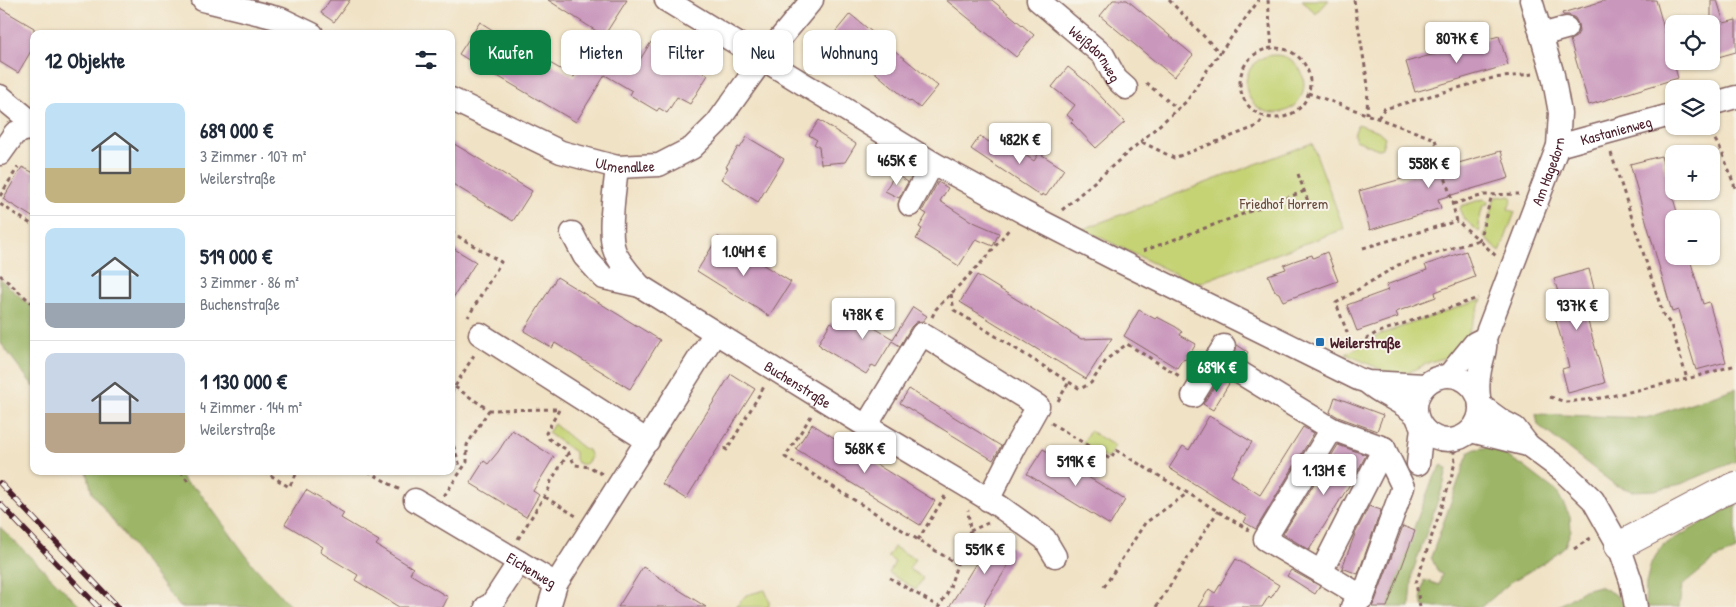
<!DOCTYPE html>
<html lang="de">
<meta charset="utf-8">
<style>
:root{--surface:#fff;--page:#f6f6f7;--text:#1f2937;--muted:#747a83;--line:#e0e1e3;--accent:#0b8043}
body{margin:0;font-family:"Patrick Hand",sans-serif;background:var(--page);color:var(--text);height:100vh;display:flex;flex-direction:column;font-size:19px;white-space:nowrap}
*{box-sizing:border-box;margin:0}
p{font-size:16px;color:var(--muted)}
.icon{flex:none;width:28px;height:28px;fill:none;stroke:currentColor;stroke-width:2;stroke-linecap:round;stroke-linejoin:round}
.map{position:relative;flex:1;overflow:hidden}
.drawer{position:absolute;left:30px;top:30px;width:425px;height:445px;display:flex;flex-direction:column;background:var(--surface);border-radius:10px;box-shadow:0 1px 4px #0004}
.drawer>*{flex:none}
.hud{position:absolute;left:470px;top:30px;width:475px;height:45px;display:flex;gap:10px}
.controls{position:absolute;left:1665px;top:15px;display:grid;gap:10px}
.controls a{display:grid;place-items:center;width:55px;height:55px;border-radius:10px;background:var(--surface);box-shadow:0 1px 4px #0004;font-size:25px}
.price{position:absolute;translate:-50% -42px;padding:0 11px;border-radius:5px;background:#fff;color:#222;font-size:16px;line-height:32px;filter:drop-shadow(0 1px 2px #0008)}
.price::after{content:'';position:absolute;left:50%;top:30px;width:15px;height:11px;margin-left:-8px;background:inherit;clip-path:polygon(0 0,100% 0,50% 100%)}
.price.on{background:var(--accent);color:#fff}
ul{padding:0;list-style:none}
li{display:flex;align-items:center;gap:15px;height:125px;padding:0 15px}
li+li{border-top:1px solid var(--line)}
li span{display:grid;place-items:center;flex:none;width:140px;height:100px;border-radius:10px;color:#555}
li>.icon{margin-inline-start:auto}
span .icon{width:60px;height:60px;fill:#fffc;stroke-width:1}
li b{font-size:21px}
h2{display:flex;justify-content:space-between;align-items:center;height:60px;padding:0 15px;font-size:21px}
.tag{padding:0 18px;border-radius:10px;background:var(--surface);box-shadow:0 1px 4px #0004;font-size:18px;line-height:45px}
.tag.on{background:var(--accent);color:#fff}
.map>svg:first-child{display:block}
.green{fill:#c5d375;stroke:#887950}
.forest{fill:#9cb566;stroke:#736a48}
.building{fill:#c996bc}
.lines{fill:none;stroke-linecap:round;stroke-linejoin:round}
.minor-casing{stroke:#846361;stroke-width:25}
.major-casing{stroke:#846361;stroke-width:30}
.path{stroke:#846361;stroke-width:3;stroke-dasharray:4 4;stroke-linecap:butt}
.minor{stroke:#fff;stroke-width:22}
.major{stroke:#fff;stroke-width:28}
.rail-casing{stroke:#4a1f2b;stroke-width:5.5}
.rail{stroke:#f7f3e8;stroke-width:4;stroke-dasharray:11;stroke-linecap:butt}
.poi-dot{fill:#1f6fb2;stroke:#f7f3e8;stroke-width:2}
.labels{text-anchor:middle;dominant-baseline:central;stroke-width:4;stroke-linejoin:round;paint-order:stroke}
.street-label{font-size:15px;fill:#4a1f2b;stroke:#f7f3e8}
.park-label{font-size:15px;fill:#694c3e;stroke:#f7f3e8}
.poi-label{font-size:15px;font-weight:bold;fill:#4a1f2b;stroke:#f7f3e8;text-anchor:start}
</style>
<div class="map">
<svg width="1736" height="607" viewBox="0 0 1736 607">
<rect width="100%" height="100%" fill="#f7f3e8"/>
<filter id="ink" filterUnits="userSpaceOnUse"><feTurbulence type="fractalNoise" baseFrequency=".02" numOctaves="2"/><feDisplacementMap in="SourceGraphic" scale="10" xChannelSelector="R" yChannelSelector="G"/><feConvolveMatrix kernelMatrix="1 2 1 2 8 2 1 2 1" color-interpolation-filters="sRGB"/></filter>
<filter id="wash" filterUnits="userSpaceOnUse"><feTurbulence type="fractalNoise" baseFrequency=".0096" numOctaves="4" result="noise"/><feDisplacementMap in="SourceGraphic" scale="20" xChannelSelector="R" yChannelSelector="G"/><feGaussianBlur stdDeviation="1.12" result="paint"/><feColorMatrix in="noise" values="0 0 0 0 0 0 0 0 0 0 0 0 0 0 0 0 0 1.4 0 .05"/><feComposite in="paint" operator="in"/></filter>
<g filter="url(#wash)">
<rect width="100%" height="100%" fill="#f0e2c5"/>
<path class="green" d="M1302,0H1329L1316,14Z
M1246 84a29 29 0 1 1 58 0a29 29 0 1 1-58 0Z
M1358,124L1378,131L1385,137L1382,148L1378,149L1356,140L1354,135Z
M1312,143L1344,229L1196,284L1083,229Z
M1510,196L1512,199L1508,209L1515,212L1500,252L1484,237L1495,197Z
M1483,199L1488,201L1487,205H1483L1478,226L1480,228L1479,232C1472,225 1457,216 1461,206Z
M1482,299L1467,336L1452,355L1444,358L1430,362L1405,374L1387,372L1346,354L1381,334Z
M554,424L583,448L588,450L591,457L587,463C582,466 577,464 575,459V452L548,433Z
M1090,431L1115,446L1107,459L1082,444Z
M894,547L915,559L909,569L923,578L916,590L889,573L895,562L888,557Z
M765,590L769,600V607H736L746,595Z"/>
<path class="forest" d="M0,279L34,309V387L0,342Z
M1736,388V461L1681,484L1655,490L1632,491L1615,485L1538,425L1536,414L1646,418Z
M1491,447L1522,465L1557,492L1570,516L1571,530L1565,546L1550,559L1511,582L1482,607H1424L1421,600L1424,580L1439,585L1442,574L1438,572L1431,557L1469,452L1476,449Z
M1442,465L1447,469L1444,483L1413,571L1410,607H1387L1414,531L1413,530L1433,478Z
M87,471H177L187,484L198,490L253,565L291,607H179L92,493Z
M1736,504V550L1715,559L1682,586L1679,607H1645L1646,583L1651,563L1663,545Z
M0,527L81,607H0Z
M1599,586L1616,595L1626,607H1557L1584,590Z"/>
<g id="blocks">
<path class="building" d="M330,0H350L334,22L321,13Z
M548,0H627L604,36Z
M946,0H992L1034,35L1016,57Z
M1113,0H1127L1193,55L1174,77L1100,16Z
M1607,0H1656L1678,78L1589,105L1570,40L1576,37L1579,32L1578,24L1575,18L1569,15H1563L1562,13Z
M1711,0H1717L1724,23L1736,20V52L1711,59Z
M0,8L34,28V46L18,73L0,62Z
M850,14L938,86L920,108L911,101L910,102L832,36Z
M480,22L535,57L536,55L574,77L598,41L636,66L651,42L708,75L690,104L677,97L667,113L659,108L657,111L630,95L632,91L605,75L576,122L494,74L493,75L459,54Z
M1499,36L1508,65L1415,92L1406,62Z
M1068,67L1088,83L1125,122L1096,148L1071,122L1073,120L1067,115L1075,105L1052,87Z
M819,120L856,144L845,162L821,164L819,147L814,144L817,140L809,135Z
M980,136L989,142L992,138L998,142L1000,138L1034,161L1039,153L1064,169L1046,196L1042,194L1041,196L971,149Z
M747,137L784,159L758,202L721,179L728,168L726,167L738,147L740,148Z
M451,142L532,191L513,221L451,183Z
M1501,151L1509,178L1438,199L1441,208L1370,230L1359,191Z
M1661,156L1679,219H1674V256H1689L1703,304L1709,302L1726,362L1696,370L1678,310L1672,312L1630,164Z
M22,167L34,173V218L3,199Z
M895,174L908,182L899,198L885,191Z
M938,182L948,188L940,201L971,221L999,233L993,246L976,239L959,266L916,239L922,229L919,227L927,214L922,211Z
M718,237L791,282L769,316L697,271Z
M451,247L476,262L451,301Z
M1466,251L1475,277L1435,292L1436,297L1396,312L1398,317L1357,331L1347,305L1388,290L1386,285L1427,270L1425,265Z
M1327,252L1338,281L1283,301L1279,293L1275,291L1268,275L1286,269L1284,265L1294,261L1312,255L1313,258Z
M1589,269L1596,296L1582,300L1605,383L1568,393L1562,369L1569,367L1549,295L1558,292L1554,279Z
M977,275L1081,339L1112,338L1086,379L960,302Z
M557,277L660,340L630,389L555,343L552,348L524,331Z
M913,307L927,316L923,321L916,322L911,327L900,346L892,341L876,367L872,365L866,374L821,347V346L818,344L831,322L834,324L840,313L853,321L856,317L893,339Z
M1139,310L1155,319L1157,317L1176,327L1182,332L1180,335L1196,344L1187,359L1182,360L1177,368L1124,336Z
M1237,345L1248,352L1244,360L1235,354Z
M731,374L755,389L686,499L662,484Z
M1221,376L1230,382L1213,410L1203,404Z
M909,389L1001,446L993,460L900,403Z
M1335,397L1383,415L1377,431L1338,417L1330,412Z
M1209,416L1252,442L1231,476L1260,495L1303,427L1314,433L1256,529L1244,522L1247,517L1169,468L1183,446L1189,450Z
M812,424L935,501L920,525L796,449Z
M512,430L554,457L533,491L539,495L526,517L470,483L484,461L488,464L498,452Z
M1338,445L1366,455L1355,476L1309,550L1283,534Z
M1043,449L1125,500L1110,525L1027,474Z
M306,490L344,513L341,518L379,541L376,545L413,568L410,574L448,597L443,607H399L355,580L358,575L320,552L323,547L285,524Z
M1369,506L1381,510L1358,574L1342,568L1355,534Z
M1403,526L1415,531L1387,607H1372L1375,601Z
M993,536L1017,551L986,601L984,607H949Z
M1236,559L1279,585L1271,598L1269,596L1262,607H1198L1209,589L1215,593Z
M643,567L706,607H618Z
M1291,570L1320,586L1315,594L1287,576Z"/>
</g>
</g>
<g filter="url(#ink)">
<use href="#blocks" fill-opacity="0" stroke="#846361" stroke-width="1"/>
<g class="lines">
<defs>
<g id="minor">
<path d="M203,0L281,19L312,34"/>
<path d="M666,0L933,163L1023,212L1117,260L1358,379L1368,382L1424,385"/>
<path id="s1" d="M1038,0L1103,55L1116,79L1126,88"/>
<path d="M1541,35L1566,28"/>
<path d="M0,96L34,124"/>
<path id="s2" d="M451,99L561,152L617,167L659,165L692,148L717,123L763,59L812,0"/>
<path d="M1711,104L1736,97"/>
<path id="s3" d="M1558,146L1674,114"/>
<path d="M0,154L15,133L34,127"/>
<path id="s4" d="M617,167C615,188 607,234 615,252C621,265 631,275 640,286L866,426L965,485L999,506L1045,539L1055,556"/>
<path d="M910,205L933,163"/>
<path d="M572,233L584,256L604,278L640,286"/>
<path d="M480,334L648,441"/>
<path d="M1216,358L1332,429L1384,448L1403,487L1363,597L1352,607"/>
<path d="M1449,375L1475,343L1485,338"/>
<circle cx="1448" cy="408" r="32"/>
<path d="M1368,383C1383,396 1402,401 1416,415"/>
<path d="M1193,396L1224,346"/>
<path id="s5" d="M1479,398C1478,389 1478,379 1480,370C1482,358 1487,350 1485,338L1558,146L1560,113L1553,75L1531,0"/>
<path d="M1480,405L1502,421L1515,428L1528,445L1563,471L1593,500L1619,546L1631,581L1636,607"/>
<path d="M866,426L922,334L1038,406L1015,447L988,500"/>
<path d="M1332,429L1265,539L1321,572L1384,448"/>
<path d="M1471,431L1528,445"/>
<path d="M1418,464L1422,427"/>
<path id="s6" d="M415,500L556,584"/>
<path d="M1321,572L1363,597"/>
<path d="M486,607L491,605L519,562"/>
<path d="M549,607L556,584L715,333"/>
</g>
<path id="major" d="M1619,546L1718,494L1736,486"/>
</defs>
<use href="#minor" class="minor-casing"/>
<use href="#major" class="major-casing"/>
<path class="path" d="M1169,0L1220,53
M1268,0L1272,49
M1354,0L1368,85L1367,114
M1240 83a35 35 0 1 1 70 0a35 35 0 1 1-70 0Z
M1146,83L1178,109
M1308,93L1435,139L1457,221L1479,240L1492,195
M1378,118L1384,109L1493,78L1533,74
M1707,126L1722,152L1736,190
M1142,142L1174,158L1258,126L1264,117
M1611,153L1663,314L1671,325L1687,379
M1298,174L1310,207
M0,196L18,167
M0,204L34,226
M1453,204L1484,195L1519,194
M1062,210L1187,101L1205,73L1259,0
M451,232L501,262L468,317
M1363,248L1457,221
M1143,251L1305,191
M0,275L34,305
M951,294L954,310L1080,389L1091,383L1107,359L1127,344L1181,377
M932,317L936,309L985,259L1010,228
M1352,348L1376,333L1478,298
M1353,348L1336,303L1398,265L1479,240L1496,256
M455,387L489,410L560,409
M451,393L474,355
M1550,397L1566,402L1602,398L1687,379L1736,365
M1058,401L1069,382
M559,410L546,433L549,439L567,450L575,465L590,467L602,474
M811,416L785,457L957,564L949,590L939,607L890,578
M1051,423L1110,459L1116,450L1249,530
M451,438L461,469
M724,448L727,450L765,385
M181,471L189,483
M264,471L289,487L298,471
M368,471L400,490
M444,496L467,462V445L489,410
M545,497L576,516
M970,531L988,523
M518,539L550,487L551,481L569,452
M918,540L945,496
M1574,549L1592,537
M957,564L962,547L970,531L968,510
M1104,587L1145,523L1188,493
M1156,607L1218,511
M1420,607L1416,583L1451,479L1455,462L1453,443"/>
<use href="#minor" class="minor"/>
<use href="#major" class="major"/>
<defs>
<path id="rail" d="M0,483L118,607
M0,504L98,607"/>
</defs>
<use href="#rail" class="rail-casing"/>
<use href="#rail" class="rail"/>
</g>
</g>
<rect class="poi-dot" x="1315" y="337" width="10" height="10" rx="2.5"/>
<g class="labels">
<g class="street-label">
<text stroke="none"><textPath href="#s1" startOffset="79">Weißdornweg</textPath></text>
<text stroke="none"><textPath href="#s3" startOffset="60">Kastanienweg</textPath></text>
<text stroke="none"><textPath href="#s2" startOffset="188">Ulmenallee</textPath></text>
<text stroke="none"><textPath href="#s5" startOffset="239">Am Hagedorn</textPath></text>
<text stroke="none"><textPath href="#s4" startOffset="314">Buchenstraße</textPath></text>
<text stroke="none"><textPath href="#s6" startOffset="136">Eichenweg</textPath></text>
</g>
<g class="park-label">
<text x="1284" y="203">Friedhof Horrem</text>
</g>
<g class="poi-label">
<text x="1330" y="342">Weilerstraße</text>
</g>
</g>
</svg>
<div class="controls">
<a><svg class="icon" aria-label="locate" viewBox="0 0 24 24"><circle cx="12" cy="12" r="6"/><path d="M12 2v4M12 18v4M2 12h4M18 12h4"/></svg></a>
<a><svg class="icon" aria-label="layers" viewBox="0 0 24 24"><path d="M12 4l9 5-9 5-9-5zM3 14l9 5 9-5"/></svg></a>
<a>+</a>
<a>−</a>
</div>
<b class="price" style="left:1457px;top:64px">807K €</b>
<b class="price" style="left:1020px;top:165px">482K €</b>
<b class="price" style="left:897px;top:186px">465K €</b>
<b class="price" style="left:1429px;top:189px">558K €</b>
<b class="price" style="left:744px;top:277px">1.04M €</b>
<b class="price" style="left:1577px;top:331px">937K €</b>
<b class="price" style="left:863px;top:340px">478K €</b>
<b class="price on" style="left:1217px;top:393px">689K €</b>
<b class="price" style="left:865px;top:474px">568K €</b>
<b class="price" style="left:1076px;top:487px">519K €</b>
<b class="price" style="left:1324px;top:496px">1.13M €</b>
<b class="price" style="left:985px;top:575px">551K €</b>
<div class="hud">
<a class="tag on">Kaufen</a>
<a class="tag">Mieten</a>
<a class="tag">Filter</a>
<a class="tag">Neu</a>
<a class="tag">Wohnung</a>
</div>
<section class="drawer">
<h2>12 Objekte<svg class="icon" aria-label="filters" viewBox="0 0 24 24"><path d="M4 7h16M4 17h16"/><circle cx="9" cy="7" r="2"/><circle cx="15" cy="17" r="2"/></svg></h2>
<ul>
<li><span style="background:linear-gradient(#bfe0f5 65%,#c2b280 0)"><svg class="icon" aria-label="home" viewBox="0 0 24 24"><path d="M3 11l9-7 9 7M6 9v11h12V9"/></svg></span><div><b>689 000 €</b><p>3 Zimmer · 107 m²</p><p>Weilerstraße</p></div></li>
<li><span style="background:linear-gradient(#bfe0f5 75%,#9aa5b1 0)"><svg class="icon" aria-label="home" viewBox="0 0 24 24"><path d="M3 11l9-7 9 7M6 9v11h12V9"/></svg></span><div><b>519 000 €</b><p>3 Zimmer · 86 m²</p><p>Buchenstraße</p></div></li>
<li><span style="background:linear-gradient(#c9d6e8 60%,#b9a48a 0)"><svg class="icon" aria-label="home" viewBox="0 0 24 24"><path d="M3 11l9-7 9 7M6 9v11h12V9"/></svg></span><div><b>1 130 000 €</b><p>4 Zimmer · 144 m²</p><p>Weilerstraße</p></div></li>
</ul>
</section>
</div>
